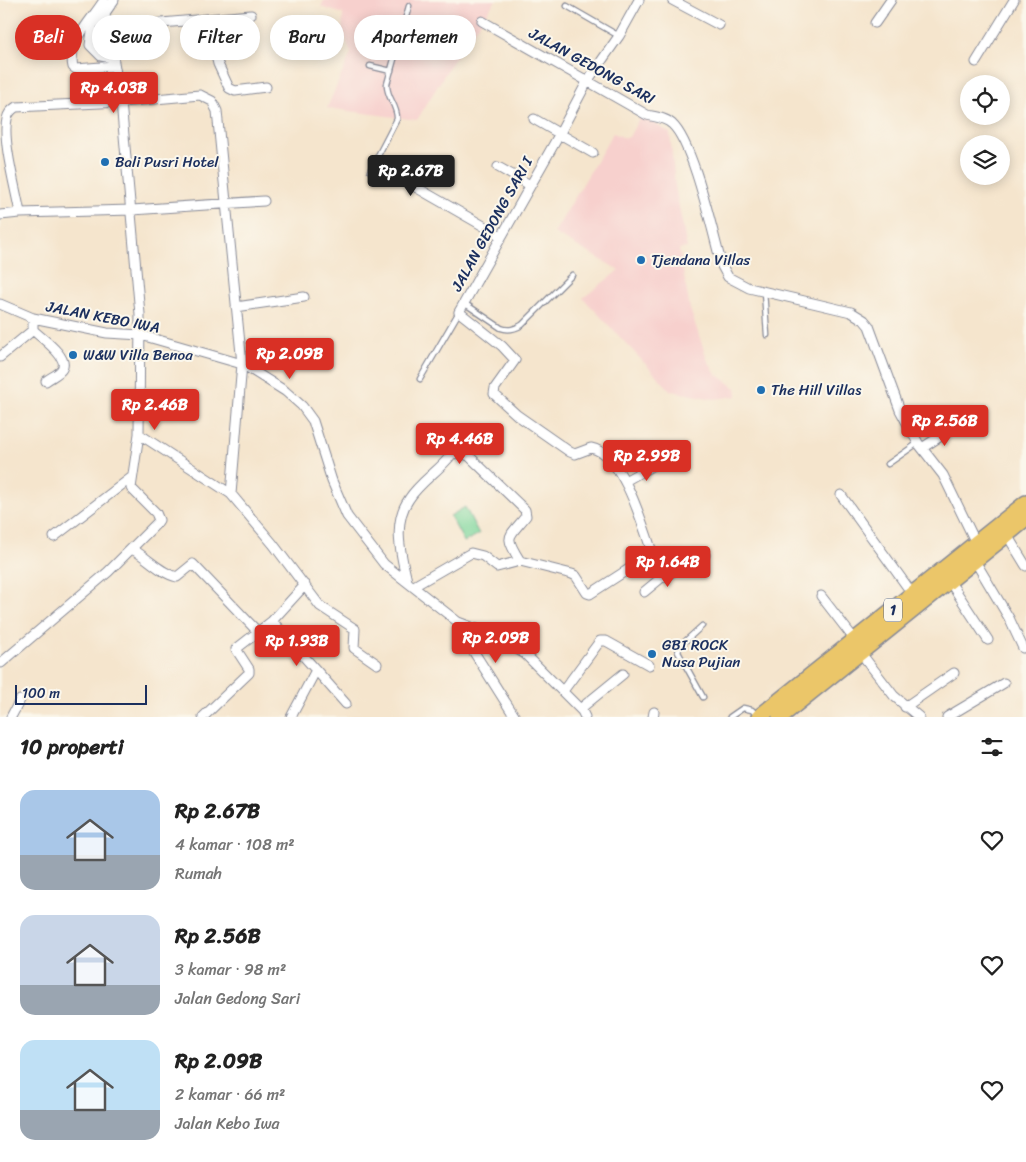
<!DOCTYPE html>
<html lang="id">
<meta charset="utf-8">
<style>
:root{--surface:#fff;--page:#f6f6f6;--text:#222;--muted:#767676;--accent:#d93025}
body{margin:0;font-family:Sriracha,sans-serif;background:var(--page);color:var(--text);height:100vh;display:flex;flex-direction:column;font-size:19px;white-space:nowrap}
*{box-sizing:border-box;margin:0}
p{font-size:16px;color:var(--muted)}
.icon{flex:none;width:28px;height:28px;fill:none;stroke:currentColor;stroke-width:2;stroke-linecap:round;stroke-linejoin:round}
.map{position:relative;height:717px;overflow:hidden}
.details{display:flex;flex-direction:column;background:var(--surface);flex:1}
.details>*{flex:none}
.hud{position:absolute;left:15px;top:15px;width:500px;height:45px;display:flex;gap:10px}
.controls{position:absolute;left:960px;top:75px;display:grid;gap:10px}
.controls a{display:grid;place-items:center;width:50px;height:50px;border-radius:50%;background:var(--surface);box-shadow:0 2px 12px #0003;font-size:25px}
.scale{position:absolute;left:15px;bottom:12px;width:132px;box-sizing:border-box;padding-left:5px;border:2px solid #1b2f5e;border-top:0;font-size:14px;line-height:18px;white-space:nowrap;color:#1b2f5e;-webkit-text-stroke:4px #fbf7ec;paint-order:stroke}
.price{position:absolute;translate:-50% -42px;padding:0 11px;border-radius:5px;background:var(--accent);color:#fff;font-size:16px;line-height:32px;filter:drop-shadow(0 1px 2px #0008)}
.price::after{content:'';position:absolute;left:50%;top:30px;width:15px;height:11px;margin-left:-8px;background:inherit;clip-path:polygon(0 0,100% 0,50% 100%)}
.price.on{background:#222;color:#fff}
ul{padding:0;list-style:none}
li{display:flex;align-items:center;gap:15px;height:125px;padding:0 20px}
li span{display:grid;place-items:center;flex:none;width:140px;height:100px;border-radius:15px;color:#555}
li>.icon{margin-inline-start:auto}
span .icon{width:60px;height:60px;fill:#fffc;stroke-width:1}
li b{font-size:21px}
h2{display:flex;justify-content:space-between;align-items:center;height:60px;padding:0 20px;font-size:21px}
.chip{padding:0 18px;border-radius:22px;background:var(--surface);box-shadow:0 2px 12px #0003;font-size:18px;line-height:45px}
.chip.on{background:var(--accent);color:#fff}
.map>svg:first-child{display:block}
.built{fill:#f7d0cd}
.green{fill:#7fd69b;stroke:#4d827c}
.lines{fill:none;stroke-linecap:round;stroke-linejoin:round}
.service-casing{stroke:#888a96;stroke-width:7}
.minor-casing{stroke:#888a96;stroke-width:11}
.trunk-casing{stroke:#888a96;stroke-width:18}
.service{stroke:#fff;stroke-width:4.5}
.minor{stroke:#fff;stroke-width:9}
.trunk{stroke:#ebc669;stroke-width:15}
.poi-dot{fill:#1f6fb2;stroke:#fbf7ec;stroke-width:2}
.labels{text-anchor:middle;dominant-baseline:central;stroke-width:4;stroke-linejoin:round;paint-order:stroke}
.shield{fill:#fbf7ec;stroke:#5e6b89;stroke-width:1}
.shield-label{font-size:14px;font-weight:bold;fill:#1b2f5e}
.street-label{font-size:15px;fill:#1b2f5e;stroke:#fbf7ec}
.poi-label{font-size:15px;fill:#1b2f5e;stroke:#fbf7ec;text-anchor:start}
</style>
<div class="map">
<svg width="1026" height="717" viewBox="0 0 1026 717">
<rect width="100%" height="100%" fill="#fbf7ec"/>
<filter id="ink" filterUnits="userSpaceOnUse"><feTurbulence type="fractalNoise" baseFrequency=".02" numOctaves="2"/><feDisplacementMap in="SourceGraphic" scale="10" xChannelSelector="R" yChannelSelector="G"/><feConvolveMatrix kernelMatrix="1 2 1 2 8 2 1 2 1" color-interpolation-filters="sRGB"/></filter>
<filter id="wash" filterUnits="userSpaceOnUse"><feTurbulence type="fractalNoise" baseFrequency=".0096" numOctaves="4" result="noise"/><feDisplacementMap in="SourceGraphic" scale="20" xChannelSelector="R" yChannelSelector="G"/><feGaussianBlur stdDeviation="1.12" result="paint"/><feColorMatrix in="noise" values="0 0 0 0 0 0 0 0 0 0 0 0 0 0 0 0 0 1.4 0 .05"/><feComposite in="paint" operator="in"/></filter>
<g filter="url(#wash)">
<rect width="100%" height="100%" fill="#f5e5cd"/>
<path class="built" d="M324,0H496L451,64L417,120L327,108L351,53L342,29L343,14L321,7Z
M641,115L670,133L675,186L687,248L679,249L690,309L707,359L715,373L736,388L737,396L714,399L671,391L583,298L619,270L554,233L613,133L625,138L629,137Z"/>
<path class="green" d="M465,507L479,534L464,542L450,516Z"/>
</g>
<g filter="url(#ink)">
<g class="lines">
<defs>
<path id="service" d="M567,6L619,36
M370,66L391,71
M370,171L397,119C398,106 386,97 387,84L409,6
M764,291L767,335
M464,303L501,328C509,331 515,329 522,325L572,275
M420,379L459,312
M888,464L918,443
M702,626L680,646L678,652L703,697
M730,717L743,708L752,710L758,716"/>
<path id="minor" d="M104,0C92,20 67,42 73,67L76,69L114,66
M639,0L619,36L588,80L559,135L459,312L502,346L515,360L495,388L494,394L517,415L570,452L575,454L591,448C628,455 648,546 661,578L705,555
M672,0L719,25
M251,15L117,27L109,34L121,102L140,314L139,434L231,494L273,544L320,606L355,629L354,648L377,664
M207,20L218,64L229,88L235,91L266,87
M482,21L647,115C656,117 666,118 672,124C694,144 713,235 722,266L728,277L749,288L851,312L864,320L869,326L900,410L918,443L943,475L976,543
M875,23L891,0
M91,39C101,34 107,25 105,13
M112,58L101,56L90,45L93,25L105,13L114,0
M976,62L1014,0
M534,119L593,153
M498,167L530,185
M398,177L501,236
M20,213C16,190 2,140 7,119C8,113 11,110 16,107L121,102L200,95L212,101L217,111L242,364L231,494
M0,215L20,213L132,210L264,201
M0,304L33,318L107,333L141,335L242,364L285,391L302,406L313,421L332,481L347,516L384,564L458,622L495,636L525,654L582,711L585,717
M236,307L304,297
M33,318V330C40,337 70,357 62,369C59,374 51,377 46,381
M0,357L33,330
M922,448L955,427
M625,481L657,463
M841,495L914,596
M1007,535L1026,566
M54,537L132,477
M132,549C147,557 160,573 177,577L193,564L258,632
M975,561L1009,618L1023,648
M407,581C401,554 392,523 409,499C420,482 440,470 452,454L461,453L469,456L525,510L526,516C509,538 503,534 520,561
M950,582L988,640
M414,586L471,553L483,556L497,567L520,561L572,574L576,576L587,593L590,594L652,554
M644,592L661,578
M821,596L855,640
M272,621L316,670L291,717
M458,622L472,649L515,717
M860,652L894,696L919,717
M1,663L108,572L157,523L159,520L156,513L131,488L139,434
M316,670L346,704
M563,691L600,641H606L649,665
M905,707L954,673
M580,709L623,674
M11,717L20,700
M203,717L249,673V669L236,649L272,621L305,585
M653,717L654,712
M947,717L1004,683"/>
<path id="trunk" d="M759,717L1026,503
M780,717L1026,519"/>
</defs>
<use href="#service" class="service-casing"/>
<use href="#minor" class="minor-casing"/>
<use href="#trunk" class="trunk-casing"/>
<use href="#service" class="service"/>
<use href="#minor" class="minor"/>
<use href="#trunk" class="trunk"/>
</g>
</g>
<g class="poi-dot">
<circle cx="105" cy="162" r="5"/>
<circle cx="641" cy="260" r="5"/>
<circle cx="73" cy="355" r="5"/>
<circle cx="761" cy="390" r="5"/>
<circle cx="652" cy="654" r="5"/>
</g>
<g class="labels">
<rect class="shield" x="884" y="598.5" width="18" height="23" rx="4"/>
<g class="shield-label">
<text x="893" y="610">1</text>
</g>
<g class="street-label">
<text transform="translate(592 66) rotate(29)">JALAN GEDONG SARI</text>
<text transform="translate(492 224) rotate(-61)">JALAN GEDONG SARI I</text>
<text transform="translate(103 317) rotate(11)">JALAN KEBO IWA</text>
</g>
<g class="poi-label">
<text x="115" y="162">Bali Pusri Hotel</text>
<text x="651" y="260">Tjendana Villas</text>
<text x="83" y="355">W&amp;W Villa Benoa</text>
<text x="771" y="390">The Hill Villas</text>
<text x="662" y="645">GBI ROCK<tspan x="662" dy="17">Nusa Pujian</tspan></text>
</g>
</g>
</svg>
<div class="controls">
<a><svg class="icon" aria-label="locate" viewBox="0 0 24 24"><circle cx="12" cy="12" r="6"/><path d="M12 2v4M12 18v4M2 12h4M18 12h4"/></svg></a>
<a><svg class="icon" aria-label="layers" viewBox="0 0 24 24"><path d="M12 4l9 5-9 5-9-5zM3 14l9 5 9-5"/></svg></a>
</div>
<div class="scale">100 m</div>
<b class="price" style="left:114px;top:114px">Rp 4.03B</b>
<b class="price on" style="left:411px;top:197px">Rp 2.67B</b>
<b class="price" style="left:290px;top:380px">Rp 2.09B</b>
<b class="price" style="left:155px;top:431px">Rp 2.46B</b>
<b class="price" style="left:945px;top:447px">Rp 2.56B</b>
<b class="price" style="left:460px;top:465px">Rp 4.46B</b>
<b class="price" style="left:647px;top:482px">Rp 2.99B</b>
<b class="price" style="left:668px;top:588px">Rp 1.64B</b>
<b class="price" style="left:496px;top:664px">Rp 2.09B</b>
<b class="price" style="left:297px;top:667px">Rp 1.93B</b>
<div class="hud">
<a class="chip on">Beli</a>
<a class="chip">Sewa</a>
<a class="chip">Filter</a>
<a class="chip">Baru</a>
<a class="chip">Apartemen</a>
</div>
</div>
<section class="details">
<h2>10 properti<svg class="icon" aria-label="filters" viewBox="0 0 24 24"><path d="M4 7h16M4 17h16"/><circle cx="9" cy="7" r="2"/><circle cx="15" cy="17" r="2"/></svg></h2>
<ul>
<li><span style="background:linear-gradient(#a9c7e8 65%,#9aa5b1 0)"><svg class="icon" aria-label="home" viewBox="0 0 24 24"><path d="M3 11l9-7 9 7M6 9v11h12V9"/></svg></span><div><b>Rp 2.67B</b><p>4 kamar · 108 m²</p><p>Rumah</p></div><svg class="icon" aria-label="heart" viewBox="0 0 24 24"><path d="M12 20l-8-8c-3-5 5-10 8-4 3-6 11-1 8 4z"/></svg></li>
<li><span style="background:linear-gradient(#c9d6e8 70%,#9aa5b1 0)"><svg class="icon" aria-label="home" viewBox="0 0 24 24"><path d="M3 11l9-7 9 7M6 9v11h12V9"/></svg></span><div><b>Rp 2.56B</b><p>3 kamar · 98 m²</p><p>Jalan Gedong Sari</p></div><svg class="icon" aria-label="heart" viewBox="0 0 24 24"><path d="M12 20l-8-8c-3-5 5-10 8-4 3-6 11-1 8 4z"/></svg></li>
<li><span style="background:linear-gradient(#bfe0f5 70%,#9aa5b1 0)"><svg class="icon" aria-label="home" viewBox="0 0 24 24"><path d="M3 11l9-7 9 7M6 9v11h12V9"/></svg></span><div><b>Rp 2.09B</b><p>2 kamar · 66 m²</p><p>Jalan Kebo Iwa</p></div><svg class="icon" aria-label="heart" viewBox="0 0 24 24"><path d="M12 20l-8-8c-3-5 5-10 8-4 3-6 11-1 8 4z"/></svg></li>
</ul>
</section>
